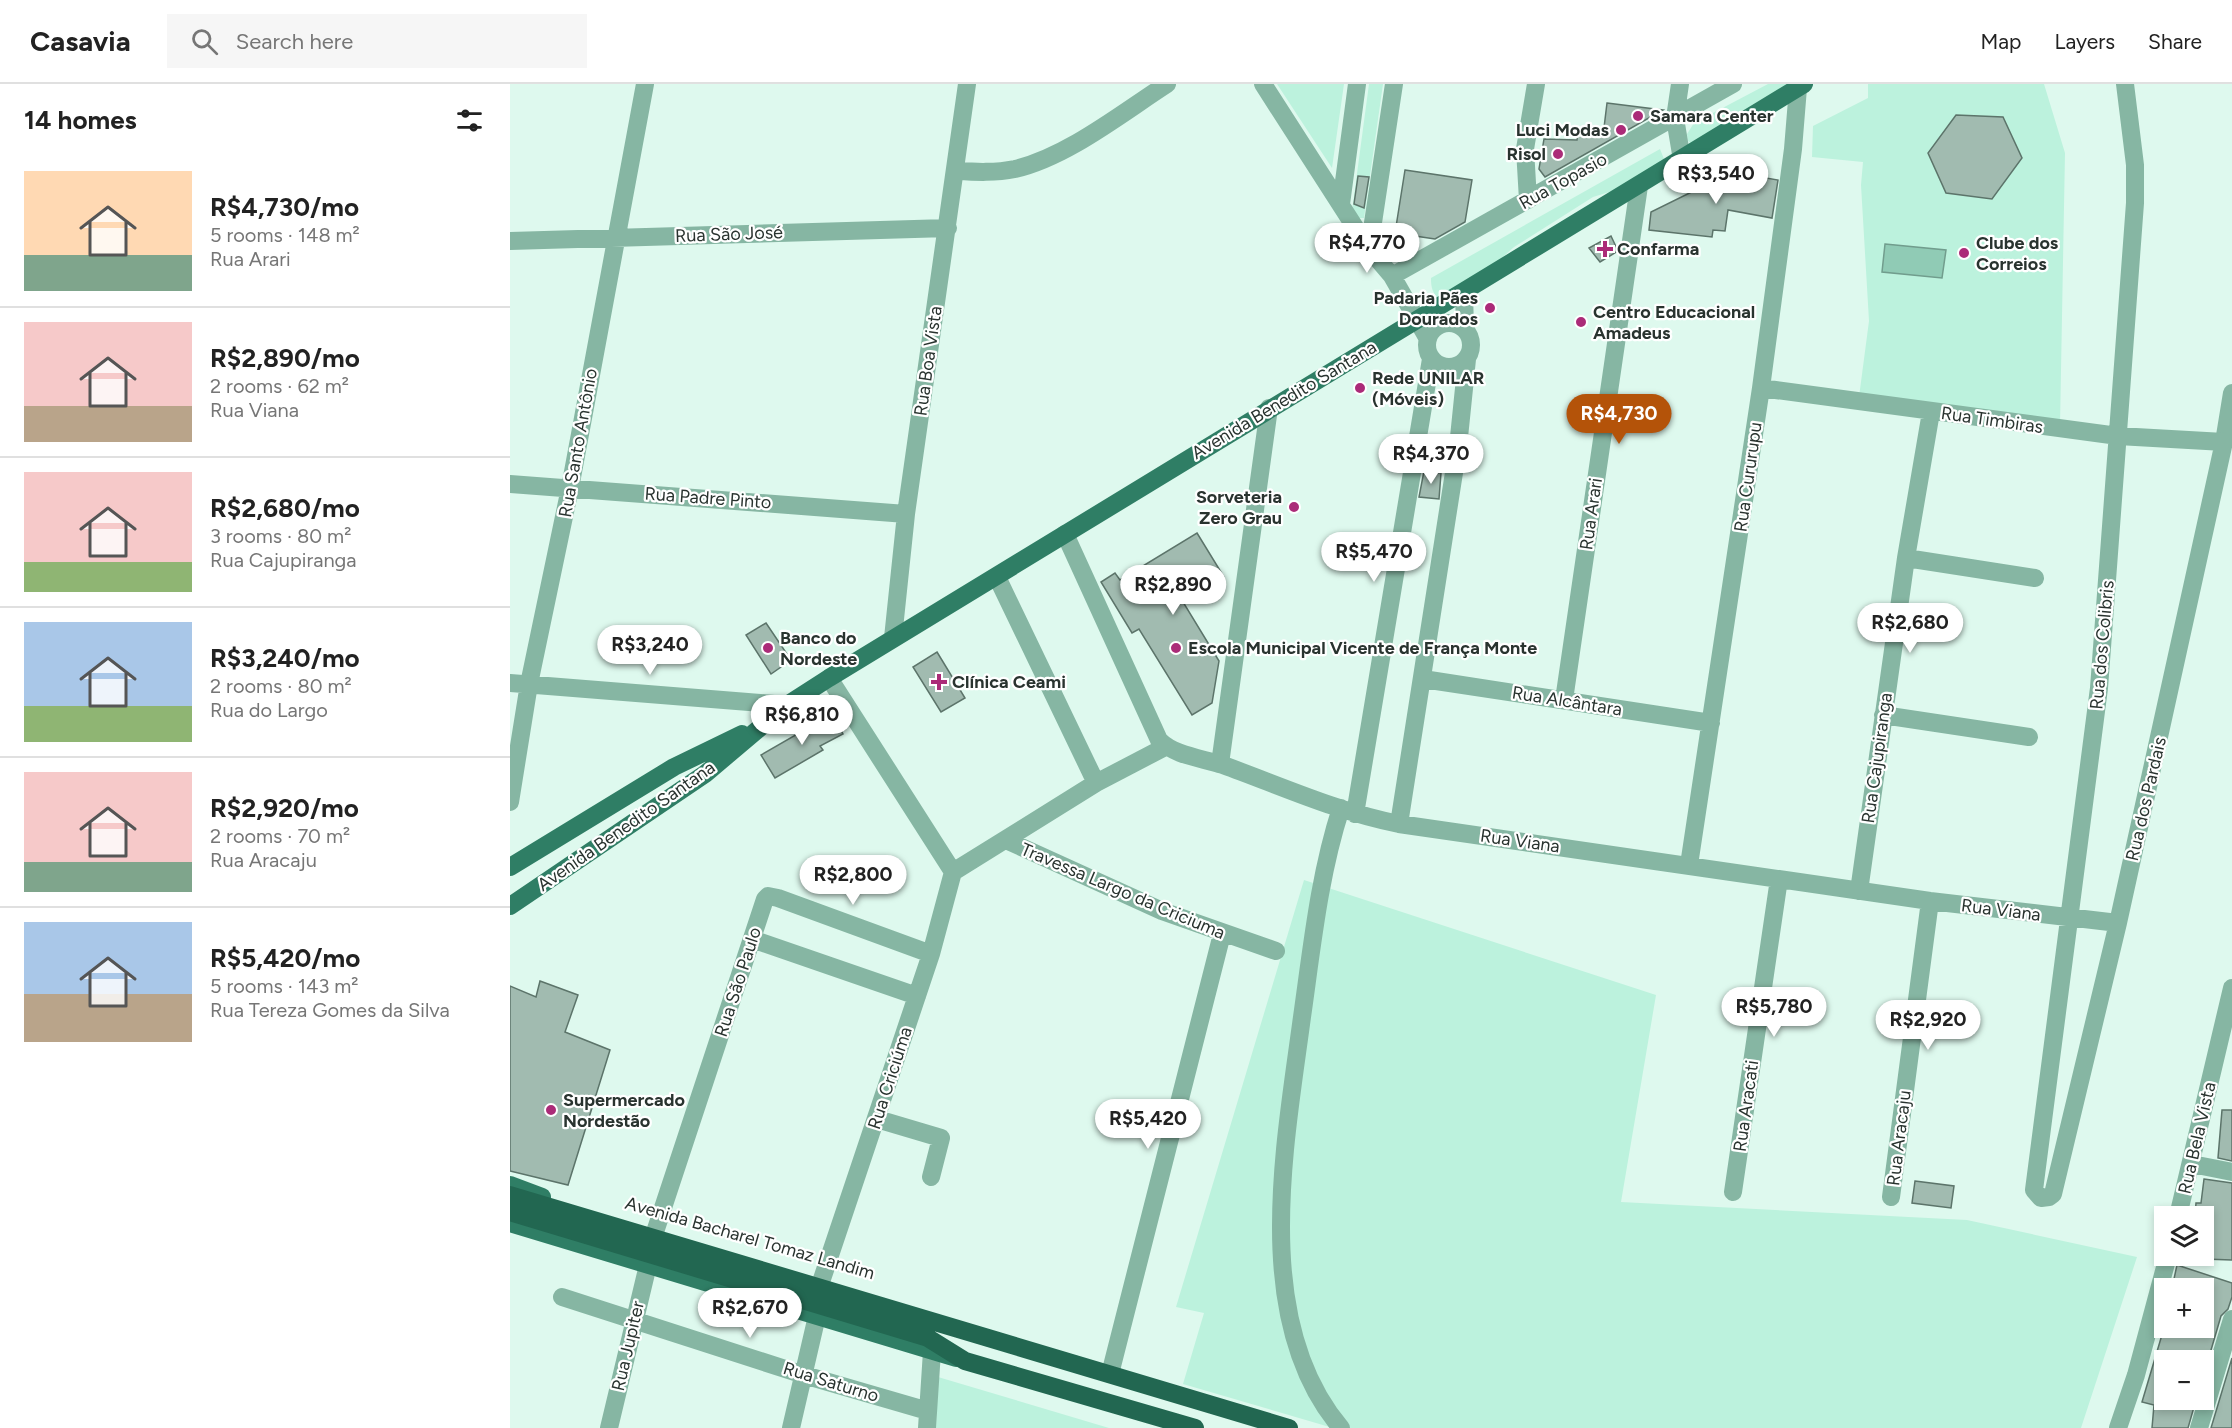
<!DOCTYPE html>
<meta charset="utf-8">
<style>
:root{--surface:#fff;--page:#f6f6f6;--text:#222;--muted:#767676;--line:#e0e0e0;--accent:#b45309}
body{margin:0;font-family:Figtree,sans-serif;background:var(--page);color:var(--text);height:100vh;display:flex;flex-direction:column;font-size:22px;white-space:nowrap}
*{box-sizing:border-box;margin:0}
p{font-size:20px;color:var(--muted)}
.icon{flex:none;width:33px;height:33px;fill:none;stroke:currentColor;stroke-width:2;stroke-linecap:round;stroke-linejoin:round}
.map{position:relative;flex:1;overflow:hidden}
.side{display:flex;flex-direction:column;background:var(--surface);width:510px}
.side>*{flex:none}
.controls{position:absolute;left:1644px;top:1122px;display:grid;gap:12px}
.controls a{display:grid;place-items:center;width:60px;height:60px;border-radius:0px;background:var(--surface);box-shadow:0 3px 9px #0003;font-size:30px}
.price{position:absolute;translate:-50% -51px;padding:0 14px;border-radius:21px;background:#fff;color:#222;font-size:20px;line-height:39px;filter:drop-shadow(0 2px 3px #0008)}
.price::after{content:'';position:absolute;left:50%;top:36px;width:18px;height:14px;margin-left:-9px;background:inherit;clip-path:polygon(0 0,100% 0,50% 100%)}
.price.current{background:var(--accent);color:#fff}
ul{padding:0;list-style:none}
li{display:flex;align-items:center;gap:18px;height:150px;padding:0 24px}
li+li{border-top:2px solid var(--line)}
li span{display:grid;place-items:center;flex:none;width:168px;height:120px;border-radius:0px;color:#555}
li>.icon{margin-inline-start:auto}
span .icon{width:72px;height:72px;fill:#fffc;stroke-width:1}
li b{font-size:26px}
h2{display:flex;justify-content:space-between;align-items:center;height:72px;padding:0 24px;font-size:26px}
header{display:flex;align-items:center;gap:36px;box-sizing:border-box;height:84px;padding:0 30px;background:var(--surface);border-bottom:2px solid var(--line)}
header strong{font-size:28px}
nav{display:flex;gap:33px;margin-inline-start:auto;font-size:21px}
.search{width:420px;height:54px;background:var(--page);display:flex;align-items:center;gap:15px;box-sizing:border-box;padding:0 21px;border-radius:0px;color:var(--muted);font-size:22px}
main{display:flex;flex:1;min-height:0}
.map>svg:first-child{display:block}
.green{fill:#bcf2dd}
.water{fill:#90cbb5;stroke:#719d8d;stroke-width:1.5}
.building{fill:#a1bbb0;stroke:#5c746a;stroke-width:1.5}
.lines{fill:none;stroke-linecap:round;stroke-linejoin:round}
.minor{stroke:#86b6a3;stroke-width:18}
.major{stroke:#2f7e65;stroke-width:18}
.highway{stroke:#226751;stroke-width:18}
.poi-dot{fill:#ab2b78;stroke:#fff;stroke-width:2}
.labels{text-anchor:middle;dominant-baseline:central;stroke-width:4.5;stroke-linejoin:round;paint-order:stroke}
.poi-label{font-size:18px;font-weight:bold;fill:#29332f;stroke:#fff;text-anchor:start}
.street-label{font-size:18px;fill:#29332f;stroke:#fff}
</style>
<header>
<strong>Casavia</strong>
<div class="search"><svg class="icon" aria-label="search" viewBox="0 0 24 24"><circle cx="10" cy="10" r="6"/><path d="M15 15l6 6"/></svg>Search here</div>
<nav><a>Map</a><a>Layers</a><a>Share</a></nav>
</header>
<main>
<section class="side">
<h2>14 homes<svg class="icon" aria-label="filters" viewBox="0 0 24 24"><path d="M4 7h16M4 17h16"/><circle cx="9" cy="7" r="2"/><circle cx="15" cy="17" r="2"/></svg></h2>
<ul>
<li><span style="background:linear-gradient(#ffd9b3 70%,#7fa58c 0)"><svg class="icon" aria-label="home" viewBox="0 0 24 24"><path d="M3 11l9-7 9 7M6 9v11h12V9"/></svg></span><div><b>R$4,730/mo</b><p>5 rooms · 148 m²</p><p>Rua Arari</p></div></li>
<li><span style="background:linear-gradient(#f6c9c9 70%,#b9a48a 0)"><svg class="icon" aria-label="home" viewBox="0 0 24 24"><path d="M3 11l9-7 9 7M6 9v11h12V9"/></svg></span><div><b>R$2,890/mo</b><p>2 rooms · 62 m²</p><p>Rua Viana</p></div></li>
<li><span style="background:linear-gradient(#f6c9c9 75%,#8fb573 0)"><svg class="icon" aria-label="home" viewBox="0 0 24 24"><path d="M3 11l9-7 9 7M6 9v11h12V9"/></svg></span><div><b>R$2,680/mo</b><p>3 rooms · 80 m²</p><p>Rua Cajupiranga</p></div></li>
<li><span style="background:linear-gradient(#a9c7e8 70%,#8fb573 0)"><svg class="icon" aria-label="home" viewBox="0 0 24 24"><path d="M3 11l9-7 9 7M6 9v11h12V9"/></svg></span><div><b>R$3,240/mo</b><p>2 rooms · 80 m²</p><p>Rua do Largo</p></div></li>
<li><span style="background:linear-gradient(#f6c9c9 75%,#7fa58c 0)"><svg class="icon" aria-label="home" viewBox="0 0 24 24"><path d="M3 11l9-7 9 7M6 9v11h12V9"/></svg></span><div><b>R$2,920/mo</b><p>2 rooms · 70 m²</p><p>Rua Aracaju</p></div></li>
<li><span style="background:linear-gradient(#a9c7e8 60%,#b9a48a 0)"><svg class="icon" aria-label="home" viewBox="0 0 24 24"><path d="M3 11l9-7 9 7M6 9v11h12V9"/></svg></span><div><b>R$5,420/mo</b><p>5 rooms · 143 m²</p><p>Rua Tereza Gomes da Silva</p></div></li>
</ul>
</section>
<div class="map">
<svg width="1722" height="1344" viewBox="0 0 1722 1344">
<rect width="100%" height="100%" fill="#def9ee"/>
<path class="green" d="M767,0H834L822,84Z
M859,0H873L854,134H845L842,127Z
M1258,0H1290L1185,63L1178,57L1177,50L1184,39Z
M1358,0H1534L1555,69L1550,341L1349,313L1359,237L1351,101L1353,78L1302,73L1303,42L1358,14Z
M1150,65L1154,75L1122,101L1083,113L1004,163L975,189L930,216C922,209 921,203 921,194Z
M794,796L1146,911L1111,1118L1457,1136L1627,1173L1571,1344H823L673,1300L694,1229L666,1223Z
M428,1293L599,1344H426Z"/>
<path class="water" d="M1375,160L1436,166L1432,194L1372,188Z"/>
<path class="building" d="M1097,19L1153,26L1035,93L1029,85L1034,55L1067,56L1068,48L1093,52Z
M1446,31L1493,33L1512,74L1482,115L1436,109L1418,69Z
M895,86L962,96L955,138L925,155L885,149Z
M1222,88L1268,96L1262,134L1218,126L1215,147L1203,146L1202,153L1139,146L1141,128Z
M848,92L859,93L854,124L844,120Z
M1101,152L1108,167L1090,178L1079,164Z
M914,387L931,389L929,415L909,413Z
M687,449L714,493L673,518L709,577L702,619L682,631L629,545L622,549L591,498L605,489L610,496Z
M256,539L281,576L261,590L236,551Z
M427,568L455,614L431,628L403,583Z
M322,630L333,650L310,662L313,666L265,694L251,671Z
M30,897L68,911L55,948L100,966L58,1101L0,1087V902L26,913Z
M1712,1026H1722V1077L1708,1074Z
M1694,1095L1722,1099V1176L1694,1175V1132H1685L1686,1119H1691Z
M1405,1097L1444,1102L1441,1124L1402,1119Z
M1667,1181L1722,1199V1213L1718,1225L1711,1232L1694,1290V1276H1654V1316H1686L1678,1344H1642L1644,1321L1632,1318L1654,1244H1694V1233L1702,1204H1662Z
M1722,1274V1344H1701Z"/>
<g class="lines">
<path class="minor" d="M753,0L859,165L882,192L918,255
M1170,0L1165,34L1172,76
M1615,0L1625,81V119L1589,604L1524,1106L1531,1114L1539,1113L1543,1110L1608,839L1714,358L1722,309
M445,87C466,88 485,89 505,85C557,73 612,29 657,0
M1018,116L1015,65L1026,0
M831,120L847,0
M0,157L438,144
M859,165L884,0
M882,192L1223,0
M954,208L955,245
M917 261a22 22 0 1 1 44 0a22 22 0 1 1-44 0Z
M1251,304L1608,352L1714,358
M0,400L396,430
M555,450L649,656C665,672 692,674 713,681C771,702 828,728 889,740L1420,817L1608,839
M1396,474L1525,494
M487,493L586,699
M383,554L396,430L457,0
M319,594L443,788
M913,595L1201,639
M0,599L277,621
M1054,616L1129,102
M1373,631L1519,653
M710,680L759,324
M0,718L19,600L60,404L135,0
M831,724C809,792 802,863 792,933C775,1061 740,1237 831,1344
M845,730L921,275
M889,740L948,363L957,275
M496,756L652,827L766,867
M1179,781L1251,304L1283,65L1288,4
M443,788L586,699L655,663
M1349,807L1396,474L1421,328
M242,855L407,912
M367,1035L431,1054L421,1093
M1682,1080L1722,1088
M1223,1108L1269,795
M1381,1113L1420,817
M1668,1132L1722,904
M145,1148L255,815L258,812L268,814L421,870
M311,1198L421,870L443,788
M52,1213L294,1291L418,1327
M600,1290L712,850
M99,1344L138,1181
M281,1344L307,1232
M417,1344L422,1267
M1608,1344L1626,1291L1658,1172
M1689,1344L1722,1235"/>
<path class="major" d="M0,783L164,683L232,650
M0,822L195,690L277,621L319,594L1294,0
M0,1101L32,1113
M0,1139L446,1274"/>
<path class="highway" d="M0,1111L779,1344
M0,1128L418,1254L455,1277L685,1344"/>
</g>
<g class="poi-dot">
<circle cx="1128" cy="32" r="6"/>
<circle cx="1111" cy="46" r="6"/>
<circle cx="1048" cy="70" r="6"/>
<path d="M1092 156h6v6h6v6h-6v6h-6v-6h-6v-6h6z"/>
<circle cx="1454" cy="169" r="6"/>
<circle cx="980" cy="224" r="6"/>
<circle cx="1071" cy="238" r="6"/>
<circle cx="850" cy="304" r="6"/>
<circle cx="784" cy="423" r="6"/>
<circle cx="258" cy="564" r="6"/>
<circle cx="666" cy="564" r="6"/>
<path d="M426 589h6v6h6v6h-6v6h-6v-6h-6v-6h6z"/>
<circle cx="41" cy="1026" r="6"/>
</g>
<g class="labels">
<g class="poi-label">
<text x="1140" y="32">Samara Center</text>
<text x="1099" y="46" text-anchor="end">Luci Modas</text>
<text x="1036" y="70" text-anchor="end">Risol</text>
<text x="1466" y="159">Clube dos<tspan x="1466" dy="21">Correios</tspan></text>
<text x="1107" y="165">Confarma</text>
<text x="968" y="214" text-anchor="end">Padaria Pães<tspan x="968" dy="21">Dourados</tspan></text>
<text x="1083" y="228">Centro Educacional<tspan x="1083" dy="21">Amadeus</tspan></text>
<text x="862" y="294">Rede UNILAR<tspan x="862" dy="21">(Móveis)</tspan></text>
<text x="772" y="413" text-anchor="end">Sorveteria<tspan x="772" dy="21">Zero Grau</tspan></text>
<text x="270" y="554">Banco do<tspan x="270" dy="21">Nordeste</tspan></text>
<text x="678" y="564">Escola Municipal Vicente de França Monte</text>
<text x="442" y="598">Clínica Ceami</text>
<text x="53" y="1016">Supermercado<tspan x="53" dy="21">Nordestão</tspan></text>
</g>
<g class="street-label">
<text transform="translate(1053 97) rotate(-29)">Rua Topasio</text>
<text transform="translate(219 150) rotate(-2)">Rua São José</text>
<text transform="translate(418 277) rotate(-82)">Rua Boa Vista</text>
<text transform="translate(774 316) rotate(-31)">Avenida Benedito Santana</text>
<text transform="translate(1482 336) rotate(8)">Rua Timbiras</text>
<text transform="translate(68 359) rotate(-80)">Rua Santo Antônio</text>
<text transform="translate(1238 393) rotate(-82)">Rua Cururupu</text>
<text transform="translate(198 414) rotate(4)">Rua Padre Pinto</text>
<text transform="translate(1081 430) rotate(-82)">Rua Arari</text>
<text transform="translate(1592 561) rotate(-85)">Rua dos Colibris</text>
<text transform="translate(1057 617) rotate(9)">Rua Alcântara</text>
<text transform="translate(1367 674) rotate(-82)">Rua Cajupiranga</text>
<text transform="translate(1636 715) rotate(-77)">Rua dos Pardais</text>
<text transform="translate(116 742) rotate(-35)">Avenida Benedito Santana</text>
<text transform="translate(1010 757) rotate(8)">Rua Viana</text>
<text transform="translate(613 807) rotate(23)">Travessa Largo da Criciuma</text>
<text transform="translate(1491 826) rotate(7)">Rua Viana</text>
<text transform="translate(228 898) rotate(-72)">Rua São Paulo</text>
<text transform="translate(380 994) rotate(-72)">Rua Criciúma</text>
<text transform="translate(1236 1022) rotate(-82)">Rua Aracati</text>
<text transform="translate(1389 1054) rotate(-83)">Rua Aracaju</text>
<text transform="translate(1687 1054) rotate(-77)">Rua Bela Vista</text>
<text transform="translate(240 1154) rotate(16)">Avenida Bacharel Tomaz Landim</text>
<text transform="translate(118 1262) rotate(-77)">Rua Jupiter</text>
<text transform="translate(321 1298) rotate(17)">Rua Saturno</text>
</g>
</g>
</svg>
<div class="controls">
<a><svg class="icon" aria-label="layers" viewBox="0 0 24 24"><path d="M12 4l9 5-9 5-9-5zM3 14l9 5 9-5"/></svg></a>
<a>+</a>
<a>−</a>
</div>
<b class="price" style="left:1206px;top:121px">R$3,540</b>
<b class="price" style="left:857px;top:190px">R$4,770</b>
<b class="price current" style="left:1109px;top:361px">R$4,730</b>
<b class="price" style="left:921px;top:401px">R$4,370</b>
<b class="price" style="left:864px;top:499px">R$5,470</b>
<b class="price" style="left:663px;top:532px">R$2,890</b>
<b class="price" style="left:1400px;top:570px">R$2,680</b>
<b class="price" style="left:140px;top:592px">R$3,240</b>
<b class="price" style="left:292px;top:662px">R$6,810</b>
<b class="price" style="left:343px;top:822px">R$2,800</b>
<b class="price" style="left:1264px;top:954px">R$5,780</b>
<b class="price" style="left:1418px;top:967px">R$2,920</b>
<b class="price" style="left:638px;top:1066px">R$5,420</b>
<b class="price" style="left:240px;top:1255px">R$2,670</b>
</div>
</main>
